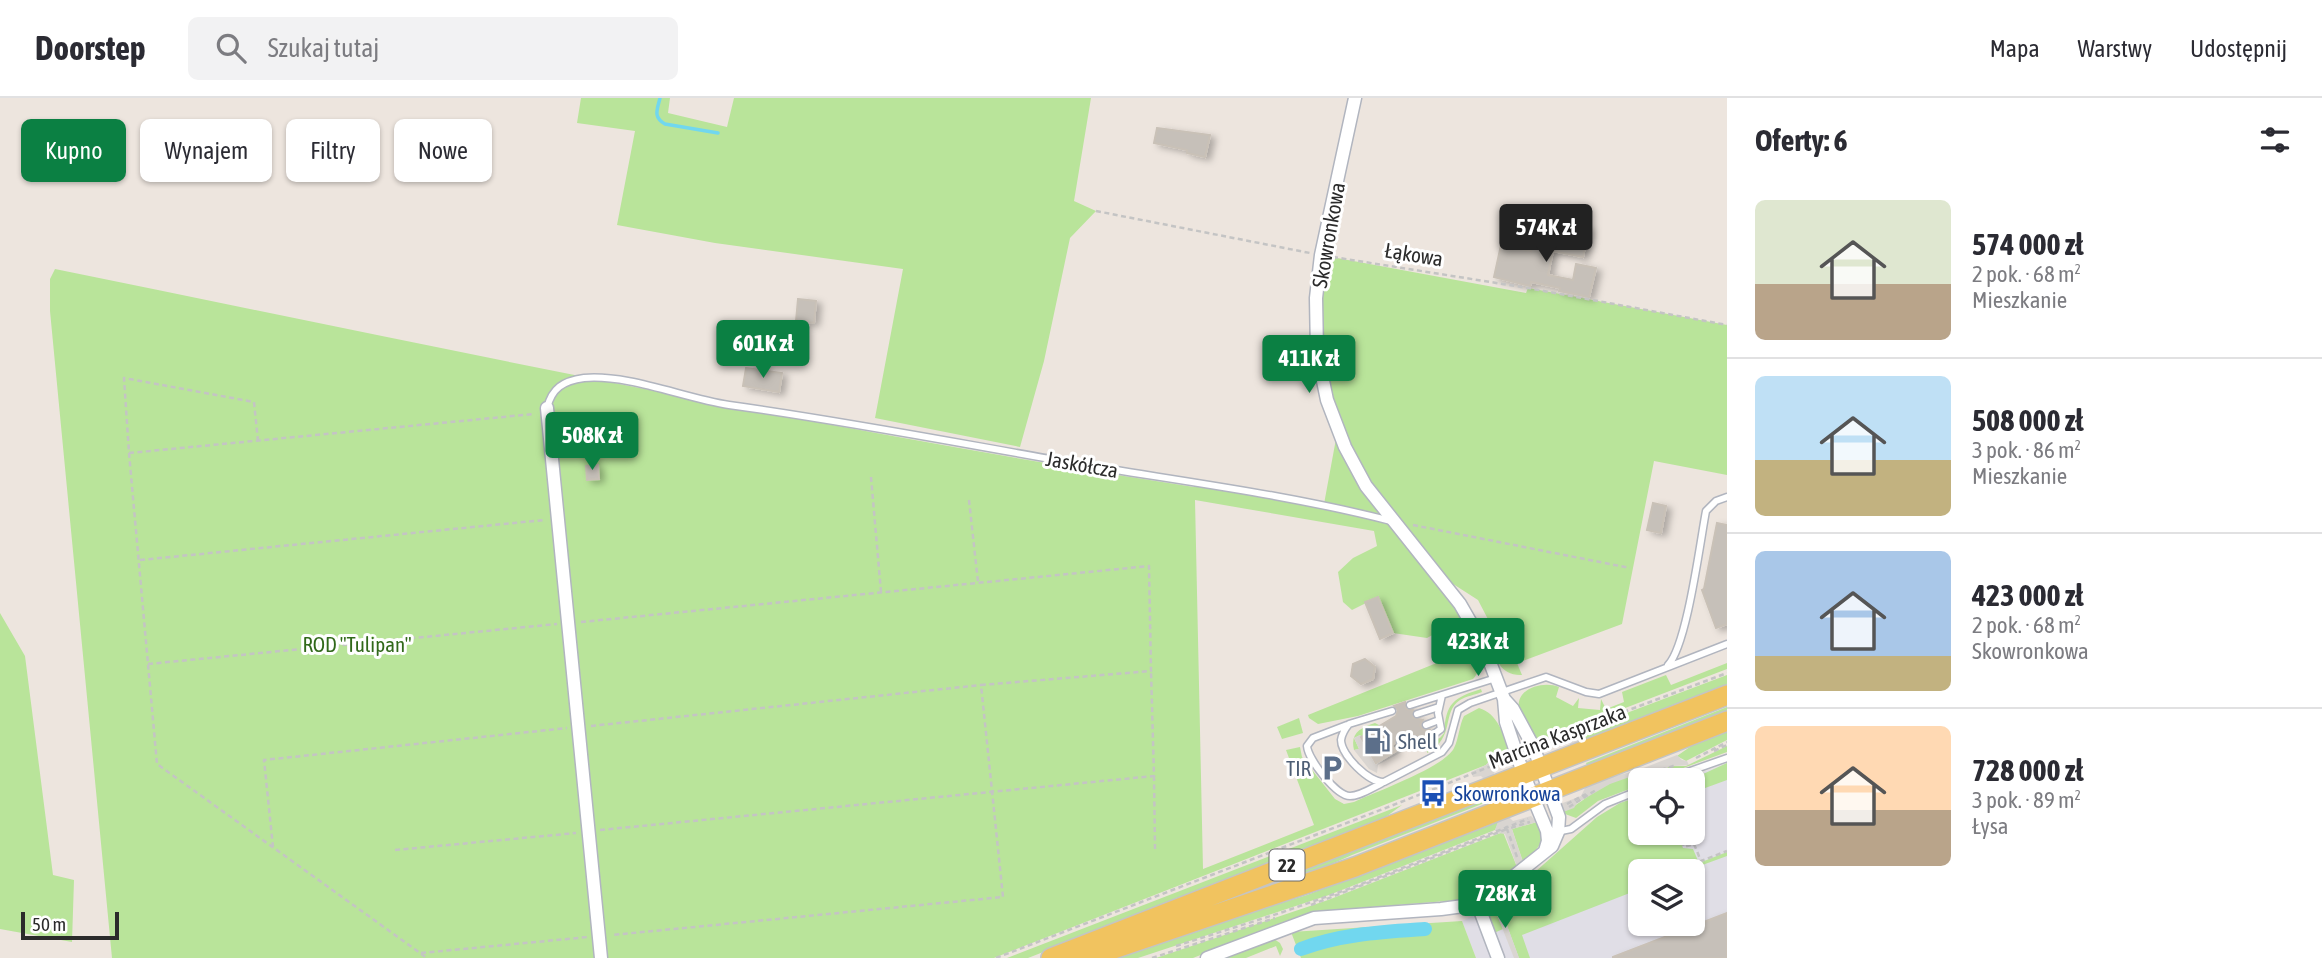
<!DOCTYPE html>
<html lang="pl">
<meta charset="utf-8">
<style>
:root{--surface:#fff;--page:#f2f2f3;--text:#2b2b33;--muted:#7c7c81;--line:#e1e1e2;--accent:#0b8043}
body{margin:0;font-family:"Asap Condensed",sans-serif;background:var(--page);color:var(--text);height:100vh;display:flex;flex-direction:column;font-size:26px;white-space:nowrap}
*{box-sizing:border-box;margin:0}
p{font-size:23px;color:var(--muted)}
.icon{flex:none;width:38px;height:38px;fill:none;stroke:currentColor;stroke-width:2;stroke-linecap:round;stroke-linejoin:round}
.map{position:relative;flex:1;overflow:hidden}
.side{display:flex;flex-direction:column;background:var(--surface);width:595px}
.side>*{flex:none}
.banner{position:absolute;left:21px;top:21px;width:665px;height:63px;display:flex;gap:14px}
.controls{position:absolute;left:1628px;top:670px;display:grid;gap:14px}
.controls a{display:grid;place-items:center;width:77px;height:77px;border-radius:10px;background:var(--surface);box-shadow:0 2px 5px #0004;font-size:35px}
.scale{position:absolute;left:21px;bottom:18px;width:98px;box-sizing:border-box;padding-left:7px;border:4px solid #2b2b2b;border-top:0;font-size:19px;line-height:24px;white-space:nowrap;color:#2b2b2b;-webkit-text-stroke:5px #fff;paint-order:stroke}
.price{position:absolute;translate:-50% -60px;padding:0 16px;border-radius:7px;background:var(--accent);color:#fff;font-size:23px;line-height:46px;filter:drop-shadow(0 2px 4px #0008)}
.price::after{content:'';position:absolute;left:50%;top:42px;width:21px;height:16px;margin-left:-10px;background:inherit;clip-path:polygon(0 0,100% 0,50% 100%)}
.price.current{background:#222;color:#fff}
ul{padding:0;list-style:none}
li{display:flex;align-items:center;gap:21px;height:175px;padding:0 28px}
li+li{border-top:2px solid var(--line)}
li span{display:grid;place-items:center;flex:none;width:196px;height:140px;border-radius:10px;color:#555}
li>.icon{margin-inline-start:auto}
span .icon{width:84px;height:84px;fill:#fffc;stroke-width:1}
li b{font-size:30px}
h2{display:flex;justify-content:space-between;align-items:center;height:84px;padding:0 28px;font-size:30px}
.chip{padding:0 24px;border-radius:10px;background:var(--surface);box-shadow:0 2px 5px #0004;font-size:24px;line-height:63px}
.chip.current{background:var(--accent);color:#fff}
header{display:flex;align-items:center;gap:42px;box-sizing:border-box;height:98px;padding:0 35px;background:var(--surface);border-bottom:2px solid var(--line)}
header strong{font-size:33px}
nav{display:flex;gap:38px;margin-inline-start:auto;font-size:24px}
.search{width:490px;height:63px;background:var(--page);display:flex;align-items:center;gap:18px;box-sizing:border-box;padding:0 24px;border-radius:10px;color:var(--muted);font-size:26px}
main{display:flex;flex:1;min-height:0}
.map>svg:first-child{display:block}
.industrial{fill:#e0dee6;fill-rule:evenodd}
.green{fill:#b9e49a}
.plaza{fill:#d9d5d1}
.lines{fill:none;stroke-linecap:round;stroke-linejoin:round}
.stream{stroke:#71d7ef;stroke-width:3.5}
.canal{stroke:#71d7ef;stroke-width:14}
.building{fill:#c6c0b9;stroke:#c9c1b7;stroke-width:2;filter:url(#shadow)}
.lane-casing{stroke:#b1b5bf;stroke-width:9}
.street-casing{stroke:#b1b5bf;stroke-width:15}
.primary-casing{stroke:#c4c4c4;stroke-width:22}
.path{stroke:#c4c4c4;stroke-width:2.5;stroke-dasharray:5 3.5;stroke-linecap:butt}
.lane{stroke:#fff;stroke-width:6}
.street{stroke:#fff;stroke-width:12}
.primary{stroke:#f1c35f;stroke-width:19}
.labels{text-anchor:middle;dominant-baseline:central;stroke-width:6;stroke-linejoin:round;paint-order:stroke}
.shield{fill:#fff;stroke:#6b6b6b;stroke-width:2}
.shield-label{font-size:19px;font-weight:bold;fill:#2b2b2b}
.street-label{font-size:21px;fill:#2b2b2b;stroke:#fff}
.park-label{font-size:21px;fill:#31691a;stroke:#fff}
.service-label{font-size:21px;fill:#4e5e75;stroke:#fff;text-anchor:start}
.transit-label{font-size:21px;fill:#164399;stroke:#fff;text-anchor:start}
</style>
<header>
<strong>Doorstep</strong>
<div class="search"><svg class="icon" aria-label="search" viewBox="0 0 24 24"><circle cx="10" cy="10" r="6"/><path d="M15 15l6 6"/></svg>Szukaj tutaj</div>
<nav><a>Mapa</a><a>Warstwy</a><a>Udostępnij</a></nav>
</header>
<main>
<div class="map">
<svg width="1727" height="860" viewBox="0 0 1727 860">
<defs>
<filter id="shadow"><feDropShadow dx="5" dy="3" stdDeviation="3.5" flood-color="#0004"/></filter>
</defs>
<rect width="100%" height="100%" fill="#ede5de"/>
<path class="industrial" d="M1727,665V860H1476L1462,823L1502,804L1597,719L1620,705L1640,698V735H1692V682H1682ZM1640,774H1692V826H1640Z"/>
<path class="green" d="M581,0H670L668,15L727,29L734,0H1091L1074,103L1096,113L1070,140L1044,263L1020,349L875,320L903,171L715,145L617,127L635,33L577,25Z
M1321,157L1526,195L1528,190L1727,227V377L1654,363L1622,526L1517,565L1522,577C1500,578 1496,560 1489,544L1495,540L1492,536L1494,533L1491,531L1492,529L1478,502L1436,475L1434,480L1462,521L1427,540L1393,535L1378,499L1352,512L1343,504L1338,474L1353,460L1377,448L1374,433L1195,402L1203,771L1314,727L1286,652L1300,649L1302,659L1335,701L1344,706L1354,704C1375,694 1445,669 1454,650C1459,640 1459,628 1464,618L1479,610C1497,615 1505,637 1508,654L1491,661L1486,667L994,860H112L50,213V181L55,171C434,248 812,330 1194,389V385L1324,406L1338,330L1317,254Z
M0,515L25,558L53,777L74,782L72,844L0,831Z
M1469,546H1475C1479,559 1483,570 1473,581L1358,618L1318,626L1309,620L1308,617L1449,560L1448,556Z
M1727,565V571L1539,643C1532,635 1523,623 1520,614C1512,591 1543,582 1559,589L1556,599L1573,608L1579,600L1578,610L1600,612L1601,601L1606,611L1624,604L1622,594L1666,577L1671,587Z
M1727,577V588L1579,645L1583,634L1587,630Z
M1481,591L1482,594C1475,597 1466,598 1460,602C1441,615 1456,639 1427,655V644L1440,640L1444,635C1446,605 1453,600 1481,591Z
M1727,609V615L1588,670L1586,665Z
M1299,620L1303,635L1282,641L1277,629Z
M1375,625L1381,628L1361,639L1360,637L1354,640L1359,651L1354,652C1350,635 1360,630 1375,625Z
M1727,632V642L1686,663L1677,658L1697,644Z
M1727,648V654L1656,680L1654,675L1671,668H1686Z
M1727,665V682L1697,693L1700,703L1693,701L1692,682H1690Z
M1638,676L1644,679L1650,676L1652,682H1640V687L1598,703L1576,720L1565,716L1563,714C1578,708 1587,697 1601,690C1612,683 1626,680 1638,676Z
M1490,696L1492,702L1352,757L1300,780L1170,824Z
M1640,698V735H1677L1683,750L1693,751L1699,765L1727,754V758L1686,773L1640,774V791L1522,837L1530,860H1519L1499,806L1597,719L1620,705Z
M1402,707L1383,721L1028,860H1007Z
M1500,721L1495,732L1329,797L1138,860H1114L1168,840L1307,797Z
M1537,724C1548,742 1538,752 1523,764L1512,731Z
M1503,734L1517,769L1481,795L1459,802L1321,813L1294,820L1193,860H1156L1328,802Z
M1493,808L1503,831L1494,835L1488,819L1490,810Z
M1462,823L1476,860H1301L1291,834Z
M1274,841L1280,845L1283,851L1280,858L1276,848L1246,860H1226Z"/>
<path class="plaza" d="M1585,625L1587,630L1583,634L1579,646L1572,649L1569,644L1561,641L1545,647L1539,643Z
M1360,637L1376,664L1395,654L1392,648L1395,646L1399,652L1427,644L1402,654L1378,667L1377,675L1369,671L1354,652L1359,651L1354,640Z
M1508,654V662L1497,668L1492,680L1485,682L1481,678L1473,679L1471,674L1486,667L1491,661Z
M1677,657L1682,662L1687,663L1689,667L1671,668L1655,675L1656,680L1652,682L1650,676L1644,679L1638,676L1610,686L1577,705L1574,710L1563,714L1560,706L1581,698L1587,686L1641,671Z
M1507,717L1513,723L1531,718L1537,724L1512,731L1523,764L1517,769L1505,736L1497,735L1495,732L1499,720Z
M1528,776L1530,779L1499,806L1519,860H1514L1494,809L1490,810L1491,805L1521,784L1520,782Z"/>
<g class="lines">
<path class="stream" d="M660,0C657,12 653,19 665,26L718,35"/>
<path class="canal" d="M1301,851C1341,836 1382,834 1425,831"/>
</g>
<path class="building" d="M1157,30L1210,37L1205,59L1187,55V52L1154,45Z
M1578,127L1589,130L1583,159L1553,153L1548,177L1573,182L1576,166L1596,170L1589,199L1559,193L1560,190L1531,184L1530,188L1494,179L1501,147L1531,153L1533,136L1575,145Z
M798,201L816,203L814,225L796,223Z
M746,270L782,275L779,294L743,288Z
M598,367L599,381L587,382L586,368Z
M1653,405L1666,408L1661,435L1647,432Z
M1717,425L1727,427V526L1716,530L1702,492L1704,491Z
M1378,499L1393,535L1380,541L1365,504Z
M1365,561L1375,569L1373,581L1361,586L1351,578L1353,566Z
M1405,604L1406,611L1413,612V620L1423,622L1420,627L1422,631L1430,632L1428,637L1432,641L1420,644V639L1416,637L1405,640L1399,639L1392,648L1396,653L1376,665L1361,639L1396,618L1398,612L1394,608Z
M1727,815V860H1613V859Z"/>
<g class="lines">
<defs>
<path id="lane" d="M547,310C552,290 563,283 584,280C628,276 684,300 729,307C845,323 958,345 1073,365C1179,383 1286,396 1391,423
M1668,567C1687,548 1700,444 1706,413L1716,403L1727,399
M1410,607L1496,580
M1392,613L1349,626C1345,631 1342,635 1341,642C1341,657 1369,685 1384,684L1442,654L1449,645L1458,612L1470,605L1546,579L1586,594L1599,596L1727,546
M1417,616L1439,609
M1347,627L1313,640L1307,648C1308,661 1336,698 1350,698C1360,698 1372,690 1382,685
M1426,627L1439,622
M1434,636L1441,631L1438,615L1442,597
M1400,644L1405,646L1415,642
M1665,682L1727,660
M1556,734L1571,731L1605,706L1640,692"/>
<path id="street" d="M1355,0L1321,157L1316,200L1317,254L1327,302L1345,349L1366,388L1460,506L1483,546L1504,601L1513,611L1533,648L1559,719L1558,734L1552,748L1484,802L1481,815L1498,860
M547,310L601,860
M1504,601L1506,624L1523,675L1547,733L1548,743L1545,753
M1207,860L1314,820L1441,811L1471,807L1481,808"/>
<path id="primary" d="M1051,860L1727,597
M1087,860L1355,769L1727,623"/>
</defs>
<use href="#lane" class="lane-casing"/>
<use href="#street" class="street-casing"/>
<use href="#primary" class="primary-casing"/>
<path class="path" d="M1096,113L1310,155
M1333,159L1528,190L1727,227
M258,343L254,304L124,280L129,355L534,316
M129,355L157,666L427,860
M871,379L881,494
M969,402L978,484
M1413,427L1630,470
M140,462L544,422
M581,524L1149,468L1151,573L981,587L1003,799L612,837
M148,566L557,526
M591,628L981,587
M1544,644L1727,575
M1714,653L1727,647
M1696,660L1727,644
M1639,674L1644,677L1652,675L1650,671
M1154,678L1155,751
M1655,682L1652,675L1676,667
M1567,706L1586,696
M1569,709L1596,692
M600,732L1154,678L1151,573
M1679,735L1684,749L1694,746L1701,763L1727,753
M273,749L264,662L567,630
M395,752L576,735
M1517,759L1507,731L1530,724
M1311,807L1507,731L1506,728
M1176,848L1283,814L1351,790L1528,721
M421,855L588,839
M996,860L1401,704L1489,669L1505,659
M1152,860L1275,820"/>
<use href="#lane" class="lane"/>
<use href="#street" class="street"/>
<use href="#primary" class="primary"/>
</g>
<defs>
<symbol id="fuel-bare" viewBox="-9 -9 18 18"><path d="M-5.5-6h7V0h2V4h1.3V-2.5L3-4.5l.8-.8L6-3V5H2.5V1h-1V6h-7ZM-4.2-4.7v3.2H.2V-4.7Z" fill="#5c6f8a" stroke="#fff" stroke-width="2.5" paint-order="stroke"/></symbol>
<symbol id="parking-bare" viewBox="-9 -9 18 18"><path d="M-3.5-5.5H1a3.5 3.5 0 0 1 0 7H-1V5.5H-3.5ZM-1-3.4V-.6H.8a1.4 1.4 0 0 0 0-2.8Z" fill="#5c6f8a" stroke="#fff" stroke-width="2.5" paint-order="stroke"/></symbol>
<symbol id="bus-bare" viewBox="-9 -9 18 18"><path d="M-5-6H5V4H4V6H2V4H-2V6H-4V4H-5ZM-3.5-4V0h7V-4ZM-3.5 1.2v1.5H-2V1.2ZM2 1.2v1.5H3.5V1.2Z" fill="#1a4fb4" stroke="#fff" stroke-width="2.5" paint-order="stroke"/></symbol>
</defs>
<g fill-rule="evenodd">
<use href="#fuel-bare" x="1358" y="624" width="38" height="38"/>
<use href="#parking-bare" x="1313" y="651" width="38" height="38"/>
<use href="#bus-bare" x="1414" y="676" width="38" height="38"/>
</g>
<g class="labels">
<rect class="shield" x="1269.5" y="751.5" width="35" height="31" rx="5"/>
<g class="shield-label">
<text x="1287" y="767">22</text>
</g>
<g class="street-label">
<text transform="translate(1328 137) rotate(-80)">Skowronkowa</text>
<text transform="translate(1414 156) rotate(9)">Łąkowa</text>
<text transform="translate(1082 366) rotate(10)">Jaskółcza</text>
<text transform="translate(1557 638) rotate(-21)">Marcina Kasprzaka</text>
</g>
<g class="park-label">
<text x="357" y="546">ROD "Tulipan"</text>
</g>
<g class="service-label">
<text x="1398" y="643">Shell</text>
<text x="1311" y="670" text-anchor="end">TIR</text>
</g>
<g class="transit-label">
<text x="1454" y="695">Skowronkowa</text>
</g>
</g>
</svg>
<div class="controls">
<a><svg class="icon" aria-label="locate" viewBox="0 0 24 24"><circle cx="12" cy="12" r="6"/><path d="M12 2v4M12 18v4M2 12h4M18 12h4"/></svg></a>
<a><svg class="icon" aria-label="layers" viewBox="0 0 24 24"><path d="M12 4l9 5-9 5-9-5zM3 14l9 5 9-5"/></svg></a>
</div>
<div class="scale">50 m</div>
<b class="price current" style="left:1546px;top:166px">574K zł</b>
<b class="price" style="left:763px;top:282px">601K zł</b>
<b class="price" style="left:1309px;top:297px">411K zł</b>
<b class="price" style="left:592px;top:374px">508K zł</b>
<b class="price" style="left:1478px;top:580px">423K zł</b>
<b class="price" style="left:1505px;top:832px">728K zł</b>
<div class="banner">
<a class="chip current">Kupno</a>
<a class="chip">Wynajem</a>
<a class="chip">Filtry</a>
<a class="chip">Nowe</a>
</div>
</div>
<section class="side">
<h2>Oferty: 6<svg class="icon" aria-label="filters" viewBox="0 0 24 24"><path d="M4 7h16M4 17h16"/><circle cx="9" cy="7" r="2"/><circle cx="15" cy="17" r="2"/></svg></h2>
<ul>
<li><span style="background:linear-gradient(#dfe7d0 60%,#b9a48a 0)"><svg class="icon" aria-label="home" viewBox="0 0 24 24"><path d="M3 11l9-7 9 7M6 9v11h12V9"/></svg></span><div><b>574 000 zł</b><p>2 pok. · 68 m²</p><p>Mieszkanie</p></div></li>
<li><span style="background:linear-gradient(#bfe0f5 60%,#c2b280 0)"><svg class="icon" aria-label="home" viewBox="0 0 24 24"><path d="M3 11l9-7 9 7M6 9v11h12V9"/></svg></span><div><b>508 000 zł</b><p>3 pok. · 86 m²</p><p>Mieszkanie</p></div></li>
<li><span style="background:linear-gradient(#a9c7e8 75%,#c2b280 0)"><svg class="icon" aria-label="home" viewBox="0 0 24 24"><path d="M3 11l9-7 9 7M6 9v11h12V9"/></svg></span><div><b>423 000 zł</b><p>2 pok. · 68 m²</p><p>Skowronkowa</p></div></li>
<li><span style="background:linear-gradient(#ffd9b3 60%,#b9a48a 0)"><svg class="icon" aria-label="home" viewBox="0 0 24 24"><path d="M3 11l9-7 9 7M6 9v11h12V9"/></svg></span><div><b>728 000 zł</b><p>3 pok. · 89 m²</p><p>Łysa</p></div></li>
</ul>
</section>
</main>
